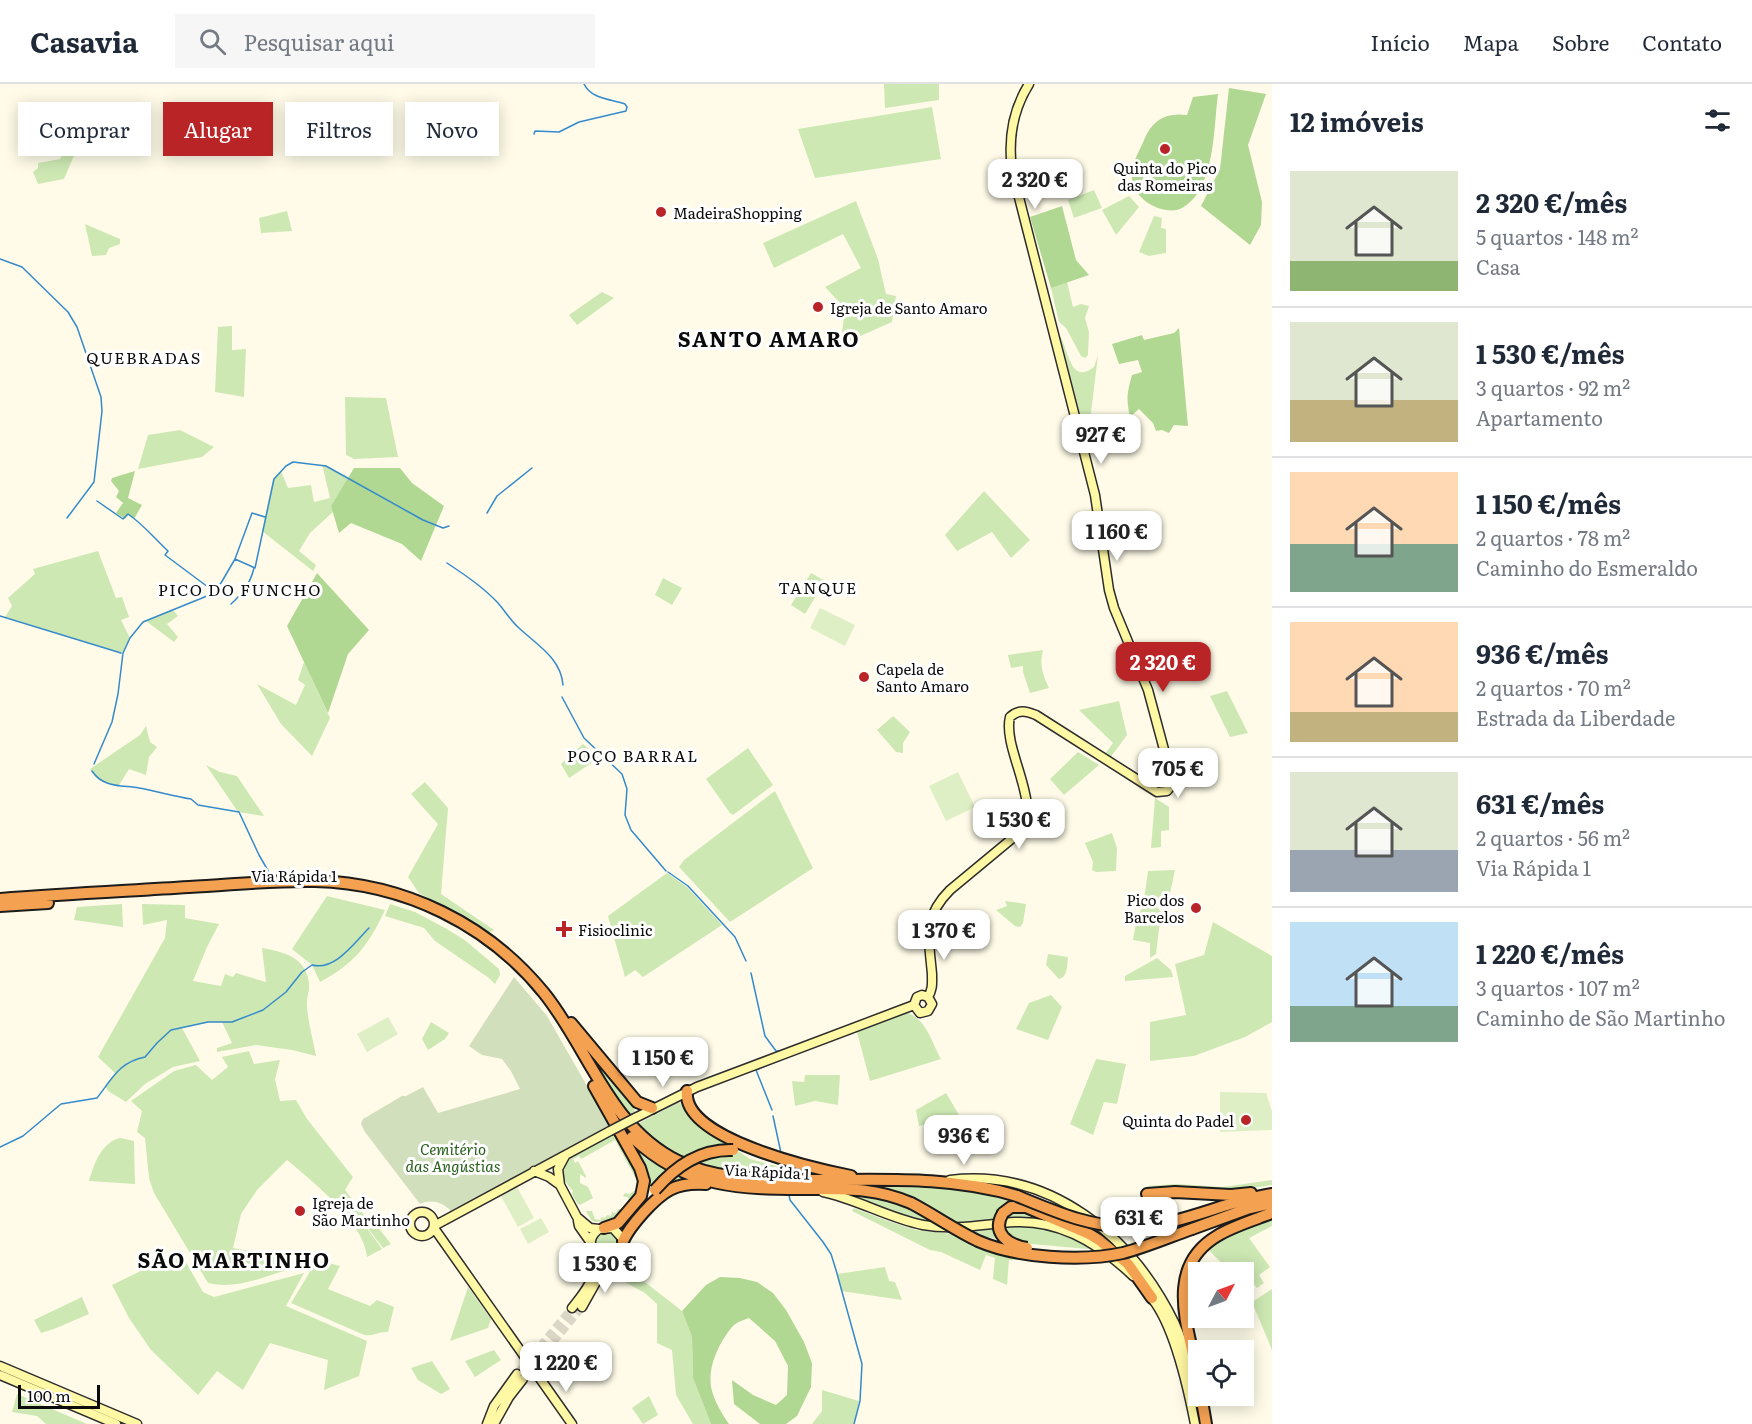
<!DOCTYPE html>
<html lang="pt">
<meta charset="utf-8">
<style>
:root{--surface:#fff;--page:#f6f6f7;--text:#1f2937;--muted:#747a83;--line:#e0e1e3;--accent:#b92526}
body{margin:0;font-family:Literata,serif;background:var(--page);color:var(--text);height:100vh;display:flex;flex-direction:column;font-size:22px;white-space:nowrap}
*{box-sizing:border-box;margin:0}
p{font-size:20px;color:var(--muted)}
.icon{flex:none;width:33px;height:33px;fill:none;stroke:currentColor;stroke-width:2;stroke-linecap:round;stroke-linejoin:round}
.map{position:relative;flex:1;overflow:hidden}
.drawer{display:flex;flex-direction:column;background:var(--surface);width:480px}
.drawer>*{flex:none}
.top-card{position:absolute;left:18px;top:18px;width:570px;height:54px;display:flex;gap:12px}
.needle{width:39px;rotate:49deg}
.controls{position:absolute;left:1188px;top:1178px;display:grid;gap:12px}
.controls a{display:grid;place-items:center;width:66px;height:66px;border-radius:0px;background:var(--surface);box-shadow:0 3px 15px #0003;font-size:30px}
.scale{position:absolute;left:18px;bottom:15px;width:82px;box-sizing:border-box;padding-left:6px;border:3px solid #0b0b0b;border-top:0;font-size:16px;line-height:21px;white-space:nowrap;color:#0b0b0b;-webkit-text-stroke:4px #fff;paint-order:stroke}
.price{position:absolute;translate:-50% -51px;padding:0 14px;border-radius:12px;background:#fff;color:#222;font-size:20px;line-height:39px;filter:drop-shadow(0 2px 3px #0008)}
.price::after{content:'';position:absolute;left:50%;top:36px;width:18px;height:14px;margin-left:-9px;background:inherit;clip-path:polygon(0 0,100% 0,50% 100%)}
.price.current{background:var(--accent);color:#fff}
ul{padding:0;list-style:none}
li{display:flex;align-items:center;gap:18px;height:150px;padding:0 18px}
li+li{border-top:2px solid var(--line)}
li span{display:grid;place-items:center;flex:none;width:168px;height:120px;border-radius:0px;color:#555}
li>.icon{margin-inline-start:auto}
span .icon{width:72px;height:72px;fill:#fffc;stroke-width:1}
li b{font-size:26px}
h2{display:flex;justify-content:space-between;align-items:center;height:72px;padding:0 18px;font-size:26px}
.chip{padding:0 21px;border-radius:0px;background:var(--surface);box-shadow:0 3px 15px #0003;font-size:21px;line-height:54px}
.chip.current{background:var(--accent);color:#fff}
header{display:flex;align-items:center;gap:36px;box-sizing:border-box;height:84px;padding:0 30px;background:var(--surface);border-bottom:2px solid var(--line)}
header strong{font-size:28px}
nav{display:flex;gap:33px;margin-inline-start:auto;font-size:21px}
.search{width:420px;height:54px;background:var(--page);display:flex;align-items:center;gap:15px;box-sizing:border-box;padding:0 21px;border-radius:0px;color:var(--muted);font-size:22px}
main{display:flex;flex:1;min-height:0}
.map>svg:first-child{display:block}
.green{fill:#cde8b3}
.forest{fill:#b0d893}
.cemetery{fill:#d2dfbc}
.pitch{fill:#dfefc5}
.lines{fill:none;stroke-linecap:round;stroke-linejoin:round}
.stream{stroke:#358acc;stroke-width:1.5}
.secondary-tunnel{stroke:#dad7c7;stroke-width:8;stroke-dasharray:8 4;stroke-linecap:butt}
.secondary-casing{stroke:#2d2d2d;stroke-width:11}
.highway-casing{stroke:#1c1c1c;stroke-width:14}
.secondary{stroke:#fff8a4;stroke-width:8}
.highway{stroke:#f4a252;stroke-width:10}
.secondary-bridge-casing{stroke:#2d2d2d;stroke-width:11;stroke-linecap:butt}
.highway-bridge-casing{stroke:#1c1c1c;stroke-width:14;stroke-linecap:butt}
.secondary-bridge{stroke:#fff8a4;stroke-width:8}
.highway-bridge{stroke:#f4a252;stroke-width:10}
.poi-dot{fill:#b92526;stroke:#fff;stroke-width:2}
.labels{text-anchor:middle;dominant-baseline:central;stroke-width:6;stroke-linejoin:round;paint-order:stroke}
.poi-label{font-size:15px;fill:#0b0b0b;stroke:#fff;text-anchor:start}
.street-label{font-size:15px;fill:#0b0b0b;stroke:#fff}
.park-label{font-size:15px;font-style:italic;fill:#28611c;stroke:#fff}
.neighbourhood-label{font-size:16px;letter-spacing:1.5px;fill:#0b0b0b;stroke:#fff}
.district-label{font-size:21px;font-weight:bold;letter-spacing:1.5px;fill:#0b0b0b;stroke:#fff}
</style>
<header>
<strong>Casavia</strong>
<div class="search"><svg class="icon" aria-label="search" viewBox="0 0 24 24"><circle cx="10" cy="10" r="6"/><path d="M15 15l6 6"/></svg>Pesquisar aqui</div>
<nav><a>Início</a><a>Mapa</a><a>Sobre</a><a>Contato</a></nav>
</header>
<main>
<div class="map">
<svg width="1272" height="1340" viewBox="0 0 1272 1340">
<rect width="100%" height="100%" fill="#fffbe8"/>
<path class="green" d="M884,0H939V16L885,24Z
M932,23L941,75L815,94L798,45Z
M67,62L76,67L64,95L38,100L33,88L38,84V79L60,75Z
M1094,106L1102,124L1074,134L1068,116Z
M1129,112L1139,123L1116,151L1102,126Z
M856,117L878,175L886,210L896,212L892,238L840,261L845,227L844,223L825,203L861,184L843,150L774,184L763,159Z
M287,127L292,147L261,149L259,134Z
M1154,132L1162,134L1161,144L1166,145V169L1149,172L1139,168Z
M85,140L120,155V160L109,164L106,171L92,172Z
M1067,198L1073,223L1081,220L1089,222L1085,234L1089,248L1088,271L1085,274L1081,272L1066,244L1059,238L1051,204Z
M602,208L614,214L577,241L569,231Z
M232,242V266L246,265L244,313L215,308L218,243Z
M1060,252C1068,264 1070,302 1094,283L1098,271L1090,337L1082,339Z
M345,313L386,314L398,373L354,375L346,371Z
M180,346L214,363L202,373L138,385L148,351Z
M322,380L349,394L331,422L333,428L310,449L299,467L316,481L313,487L262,447L273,395L281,387L288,404L311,401L314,418L330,414Z
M984,407L1030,456L1011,474L992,448L957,467L945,451Z
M98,467L116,514L122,513L129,533L121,536L130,554L122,569L5,533L12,522L8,514L35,490L33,485Z
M811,489L825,497L805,530L791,521Z
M663,494L682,504L672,521L655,511Z
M173,526L178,532L167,540L178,553L174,558L146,537Z
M1043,566C1039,581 1043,591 1049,604L1030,609L1023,588V582L1011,584L1008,571Z
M304,578L330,634L312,672L281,640L257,600L296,621L305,601L298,596Z
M1227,607L1248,649L1230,653L1210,612Z
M1119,617L1127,651L1110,674L1105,670L1113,659L1079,626Z
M893,632L910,648L903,659V669L896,668L877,646Z
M146,642L150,658L157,663L149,673L146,691L129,685L118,703L99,696L90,685L140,651Z
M583,660L599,674L569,694L561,680Z
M748,664L773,701L733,731L730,729L706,695Z
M1078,668L1099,681L1064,711L1050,695Z
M206,681L220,688L237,692L264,732L238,728Z
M425,698L448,724L441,810L494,846L489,849L419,809L408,793L438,740L411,710Z
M775,707L813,784L730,838L679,783L684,776Z
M1155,714L1169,723V746L1161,747V763L1151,764Z
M1112,749L1117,764L1116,787L1096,788L1092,786L1093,778L1085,759Z
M1175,786L1168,819L1144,816L1148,787Z
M667,789L687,803L722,841L643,893L635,886L625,893L608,832Z
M327,812L385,826C368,862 355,879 320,898L312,881L292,865Z
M1005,817L1026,820L1023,839L1020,843L1015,842L996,826L1007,822Z
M1147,819L1155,820L1161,828L1156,870L1150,874V859L1133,856C1136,843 1136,828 1147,819Z
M122,820L123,843L74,836L77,823Z
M142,820L185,821V834L219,840L207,863L193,897L221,902L225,890L233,893L236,889L266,898L262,864C284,868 306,873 309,899C310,907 306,914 307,922C308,939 313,955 316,972L292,966L256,961L217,968V964L232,959L222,938H208L182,944L200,977L173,983L145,1000L126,1018L108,1007L105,1002L115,989L98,973L165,854L167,836L143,841Z
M390,820L415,828L447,845L466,857L499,885L500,891L495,900L489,894L435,857L424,844L385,832Z
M1213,838L1272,872V938L1245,953L1194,972L1150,977V938L1186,931L1175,880L1204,871Z
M1048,870L1068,873C1067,881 1068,893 1059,895L1046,881Z
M1157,874L1171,886L1173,893L1125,897V892Z
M1051,911L1062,923L1048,956L1016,945L1029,919Z
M907,929C926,934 932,959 941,975L870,997L857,948Z
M431,938L449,949L445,955L428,966L422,955Z
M249,967L254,980L280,976L275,995L280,1017L296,1016L307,1035L353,1093L345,1106L374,1144L377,1142L391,1160L383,1164L354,1126L382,1165L367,1173C364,1138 313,1098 287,1076L257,1106L241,1130L233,1164L303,1178V1182C272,1188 241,1207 208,1199L154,1109L149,1094L145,1054L137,1048L142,1027L131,1017L174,987L196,981L212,996L228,983L222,973Z
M596,975L633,1020L635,1028L627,1033L593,977Z
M1096,975L1126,980L1117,1020L1104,1018L1093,1051L1070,1040Z
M805,991H840L838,1021L815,1017L795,1022L792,997L804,998Z
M946,1009L959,1031L919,1042L916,1026Z
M679,1018L705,1045L750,1075L802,1089L805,1091V1093L718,1089L669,1071L634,1042Z
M616,1049L636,1084L640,1098L637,1113L616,1134L608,1137L595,1138L591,1136L586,1127H592L595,1135L600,1136L602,1133L605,1134L607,1131L611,1132L612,1128L616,1129L618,1125H621L627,1120L629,1114L623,1112L625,1109L629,1110L637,1105L636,1095L615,1056L581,1075L579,1072L573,1075L575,1079L578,1077L586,1092V1094L580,1090V1099L588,1103L593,1114L580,1121L577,1119L572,1110L573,1107C566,1100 562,1093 561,1083L571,1073Z
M120,1054L134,1057L135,1100L89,1097C94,1080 101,1059 120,1054Z
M631,1058L645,1074L683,1096L655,1110L648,1105Z
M1272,1096V1101L1236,1106L1179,1102L1155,1104L1147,1102L1177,1100L1223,1103Z
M881,1102C923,1103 970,1102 1010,1118C1040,1130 1069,1146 1096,1163L1088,1165L1020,1159L976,1151L880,1104Z
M849,1109C880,1112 909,1120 933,1139C904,1136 874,1124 849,1109Z
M854,1124L885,1136L916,1146L953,1150L987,1167L1005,1172L1028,1176H1009L1007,1201L993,1195L995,1174L986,1171L980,1186L941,1168L930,1166L852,1127Z
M1272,1135V1142L1249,1154L1270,1183L1259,1191L1264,1199L1257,1204L1252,1198L1244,1203V1188H1230L1208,1165L1236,1149Z
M595 1159a12 12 0 1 1 24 0a12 12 0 1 1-24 0Z
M180,1168L203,1208L214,1213L304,1189L286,1222L367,1257L359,1292L324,1306L328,1276L270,1259L243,1306L217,1287L198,1311L151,1266L129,1234L112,1201Z
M317,1176L340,1182L328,1205L370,1222L377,1216L394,1223L388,1248C377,1247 373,1254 362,1250L291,1219Z
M885,1183L889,1197L895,1198L902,1216L841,1207L837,1190Z
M641,1195L682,1227L692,1253L693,1294L711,1340H693L676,1311L672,1266L657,1259V1220L645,1209L621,1196Z
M468,1203L491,1235L488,1244L450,1257Z
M1272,1205V1266L1252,1218Z
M82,1213L89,1230L54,1245L41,1249L34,1236Z
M494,1266L501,1276L475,1293L465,1277Z
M432,1277L450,1305L441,1310L418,1296L411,1284Z
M822,1306L859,1317L854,1340H812L822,1327Z
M17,1310L87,1340H46L37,1332L12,1328Z
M649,1312L658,1331L643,1340L632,1324Z"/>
<path class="forest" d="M1229,4L1266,10L1248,61L1262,118L1261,141L1250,161L1201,122L1220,85Z
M1218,10C1214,41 1215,77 1200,105C1196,113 1186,124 1177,126C1157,129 1134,114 1132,95C1130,80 1139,69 1144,56C1152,36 1166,28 1187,31L1193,13Z
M1062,122L1076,176L1089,191L1051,204L1030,133Z
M1179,244L1188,342L1174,341L1169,349L1162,346L1156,347L1153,339L1139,325L1130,333C1126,315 1127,309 1132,291L1142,288L1138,276L1119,280L1112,260L1142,251L1144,256L1174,249Z
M354,384H400L412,399L444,422L421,477L402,460L351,439L339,449L331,422Z
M135,387L128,414L142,421L134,435L128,431L125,435L116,429L123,419L116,413L119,407L111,397L112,394Z
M317,489L369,546L348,570L328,629L287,542Z
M720,1193L740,1194L757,1198L773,1209L786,1226L804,1258L812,1279L811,1303L797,1332L786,1340H760L734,1320L732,1296L753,1311L776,1321L787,1311L788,1282L775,1257L749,1234C744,1236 737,1238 733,1242C719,1258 706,1285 712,1307C715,1318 722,1330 729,1340H711L693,1294L692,1253L682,1227L706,1201Z"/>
<path class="cemetery" d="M514,893L547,932L610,1042L451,1127C442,1118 432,1115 420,1120L365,1048L361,1040L363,1035L402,1012H406L423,1003L438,1029L520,1005L511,987L502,975L482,971L469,962Z"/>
<path class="pitch" d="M820,524L855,541L845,562L810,544Z
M958,688L975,723L946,737L929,702Z
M388,933L398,950L367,968L357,950Z
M1220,1008L1266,1009L1272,1027V1046L1220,1048Z
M517,1103L534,1134L518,1143L501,1112Z
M541,1134L549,1148L528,1160L520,1145Z"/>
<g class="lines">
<path class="stream" d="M534,50L535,47L559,48L579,38L626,27L627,23L625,20C611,15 591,15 584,0
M0,175L22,183L68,228L77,243L101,313L102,327L94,398L67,434
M97,417L123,435L128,430C144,441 154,454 168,467L165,471L212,506
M487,429L497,412L532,384
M235,475L255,484L274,395L286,382L293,378L326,382L423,436L443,444L449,442
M447,479C465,491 483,503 498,519C505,527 511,537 519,544C537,561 561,574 563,601
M231,520C243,509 250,500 254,484
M0,532L121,569
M562,613L584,654L622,690L627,705L625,731L631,746L666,787
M94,680L112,638L118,610L123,569L130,554L143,538L207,512L221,499L235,475L252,429L265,433
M92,687C103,704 122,701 139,704C156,707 173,712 191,715L198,721L239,728L259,771L270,790
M668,788L688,802L735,853L746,877
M751,889L765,952L776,967H779
M772,1026L756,986L783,975
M773,1032L781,1069
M0,1063L23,1052L61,1020L97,1014C112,995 119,978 145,973L157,959L171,946L208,938H232L263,926L286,908L302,888L312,881C335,887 354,859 369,844
M781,1081L788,1088V1091
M789,1111L790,1116L823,1158L831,1170L836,1186L862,1280L860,1317L854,1340"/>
<path class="secondary-tunnel" d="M517,1290L572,1224
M523,1295L582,1223"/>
<defs>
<path id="secondary" d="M928,913C933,905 932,899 932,890C929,855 922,834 950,806L1020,748C1043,721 1002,665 1010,633C1019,625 1026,627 1036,631L1157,708L1167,707L1173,699L1148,606L1114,524L1109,506L1095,411L1012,86C1008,55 1012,27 1029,0
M914,921L920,929L928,927L932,920L928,913
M914,921L917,913L922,911L928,913
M635,1034L697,1003L914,921
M565,1072L558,1085L560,1101L577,1133L590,1144L599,1145
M534,1087L549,1093L560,1101
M950,1096C1051,1084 1133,1153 1175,1240C1186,1265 1192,1293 1198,1319
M823,1108C857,1115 888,1134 923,1141C954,1147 985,1140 1015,1138C1061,1136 1101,1161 1133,1192
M410 1140a12 12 0 1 1 24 0a12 12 0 1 1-24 0Z
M578,1137L579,1142L591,1159
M434,1142L610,1047
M434,1144L572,1340
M1149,1211C1174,1238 1188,1304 1195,1340
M572,1224C581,1213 593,1198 596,1183C599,1168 581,1159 599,1145L613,1144L622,1154L623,1162L621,1168L605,1182L582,1223
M0,1282L137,1340
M0,1291L116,1340
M487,1340L494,1322L517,1290
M494,1340L509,1313L523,1295"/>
<path id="highway" d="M0,815C63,810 126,807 189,803C231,801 273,796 315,797C404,799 488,840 544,909C589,965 609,1043 678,1077C715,1095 755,1095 796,1096C869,1097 946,1090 1017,1112
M0,822L48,819
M571,939L637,1018L652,1024
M594,1002L640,1084L644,1097L641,1112L618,1139L604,1144
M687,1007C681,1055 816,1085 851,1092
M632,1053C687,1105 740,1105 812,1105C848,1105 876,1104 911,1119
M1147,1110L1175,1108L1231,1111L1251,1109
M1160,1123L1168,1109
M1003,1129L1011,1123H1026L1089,1150L1099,1156L1128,1180L1152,1214
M1134,1143C1182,1141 1225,1117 1272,1110
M1192,1145L1247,1125L1272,1119
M623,1157C628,1146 635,1138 643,1129C663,1107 675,1098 706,1100
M1198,1295C1190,1246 1162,1185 1217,1152C1233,1142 1254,1136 1272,1129
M1201,1311L1206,1340"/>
</defs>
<use href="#secondary" class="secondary-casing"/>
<use href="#highway" class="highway-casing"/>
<use href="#secondary" class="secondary"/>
<use href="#highway" class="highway"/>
<defs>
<path id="secondary-bridge" d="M610,1047L635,1034"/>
<path id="highway-bridge" d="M655,1106C676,1082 700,1065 733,1066
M1017,1112C1056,1128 1092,1144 1134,1143
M911,1119C934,1131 955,1146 978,1157C1017,1174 1082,1178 1123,1169C1146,1163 1169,1153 1192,1145
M1003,1129C991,1149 1008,1161 1027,1164"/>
</defs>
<use href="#secondary-bridge" class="secondary-bridge-casing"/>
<use href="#highway-bridge" class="highway-bridge-casing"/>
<use href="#secondary-bridge" class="secondary-bridge"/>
<use href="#highway-bridge" class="highway-bridge"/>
</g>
<g class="poi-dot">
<circle cx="1165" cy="65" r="6"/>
<circle cx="661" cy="128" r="6"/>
<circle cx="818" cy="223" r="6"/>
<circle cx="864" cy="593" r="6"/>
<circle cx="1196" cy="824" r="6"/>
<path d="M561 836h6v6h6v6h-6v6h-6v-6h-6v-6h6z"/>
<circle cx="1246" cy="1036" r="6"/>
<circle cx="300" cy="1127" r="6"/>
</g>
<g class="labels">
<g class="poi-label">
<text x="1165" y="83" text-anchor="middle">Quinta do Pico<tspan x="1165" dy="17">das Romeiras</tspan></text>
<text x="673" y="128">MadeiraShopping</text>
<text x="830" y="223">Igreja de Santo Amaro</text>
<text x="876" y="584">Capela de<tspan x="876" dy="17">Santo Amaro</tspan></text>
<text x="1184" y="815" text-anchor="end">Pico dos<tspan x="1184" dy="17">Barcelos</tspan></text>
<text x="578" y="845">Fisioclinic</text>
<text x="1234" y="1036" text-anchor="end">Quinta do Padel</text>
<text x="312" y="1118">Igreja de<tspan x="312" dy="17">São Martinho</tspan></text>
</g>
<g class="street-label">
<text x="294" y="791">Via Rápida 1</text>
<text transform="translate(767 1087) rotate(3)">Via Rápida 1</text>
</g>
<g class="park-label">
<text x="453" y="1064">Cemitério<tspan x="453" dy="17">das Angústias</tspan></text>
</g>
<g class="neighbourhood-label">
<text x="144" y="273">QUEBRADAS</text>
<text x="818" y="503">TANQUE</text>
<text x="240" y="505">PICO DO FUNCHO</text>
<text x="633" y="671">POÇO BARRAL</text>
</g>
<g class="district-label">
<text x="769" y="253">SANTO AMARO</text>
<text x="234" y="1174">SÃO MARTINHO</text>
</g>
</g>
</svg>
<div class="controls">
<a><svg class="needle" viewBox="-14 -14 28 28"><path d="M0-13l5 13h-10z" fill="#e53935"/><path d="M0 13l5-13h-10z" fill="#747a83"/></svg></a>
<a><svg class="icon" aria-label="locate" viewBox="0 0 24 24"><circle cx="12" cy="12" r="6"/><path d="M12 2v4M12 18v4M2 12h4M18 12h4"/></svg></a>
</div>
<div class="scale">100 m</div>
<b class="price" style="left:1035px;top:126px">2 320 €</b>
<b class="price" style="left:1101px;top:381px">927 €</b>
<b class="price" style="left:1117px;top:478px">1 160 €</b>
<b class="price current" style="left:1163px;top:609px">2 320 €</b>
<b class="price" style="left:1178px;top:715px">705 €</b>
<b class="price" style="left:1019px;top:766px">1 530 €</b>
<b class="price" style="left:944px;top:877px">1 370 €</b>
<b class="price" style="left:663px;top:1004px">1 150 €</b>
<b class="price" style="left:964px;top:1082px">936 €</b>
<b class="price" style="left:1139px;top:1164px">631 €</b>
<b class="price" style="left:605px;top:1210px">1 530 €</b>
<b class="price" style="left:566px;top:1309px">1 220 €</b>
<div class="top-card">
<a class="chip">Comprar</a>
<a class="chip current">Alugar</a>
<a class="chip">Filtros</a>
<a class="chip">Novo</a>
</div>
</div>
<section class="drawer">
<h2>12 imóveis<svg class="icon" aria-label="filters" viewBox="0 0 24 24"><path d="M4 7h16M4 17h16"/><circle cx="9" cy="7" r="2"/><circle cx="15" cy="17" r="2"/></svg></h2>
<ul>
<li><span style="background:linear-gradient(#dfe7d0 75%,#8fb573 0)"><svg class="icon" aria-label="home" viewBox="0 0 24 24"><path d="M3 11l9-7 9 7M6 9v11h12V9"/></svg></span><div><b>2 320 €/mês</b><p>5 quartos · 148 m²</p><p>Casa</p></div></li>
<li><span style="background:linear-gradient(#dfe7d0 65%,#c2b280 0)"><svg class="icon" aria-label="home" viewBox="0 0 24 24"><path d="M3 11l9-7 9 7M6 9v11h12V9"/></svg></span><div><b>1 530 €/mês</b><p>3 quartos · 92 m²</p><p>Apartamento</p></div></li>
<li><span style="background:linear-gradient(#ffd9b3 60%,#7fa58c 0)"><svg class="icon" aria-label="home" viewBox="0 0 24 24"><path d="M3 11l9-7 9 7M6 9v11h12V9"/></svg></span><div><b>1 150 €/mês</b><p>2 quartos · 78 m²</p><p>Caminho do Esmeraldo</p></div></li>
<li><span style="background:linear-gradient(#ffd9b3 75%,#c2b280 0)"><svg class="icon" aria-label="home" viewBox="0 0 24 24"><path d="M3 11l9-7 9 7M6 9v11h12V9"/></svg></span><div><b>936 €/mês</b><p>2 quartos · 70 m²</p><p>Estrada da Liberdade</p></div></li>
<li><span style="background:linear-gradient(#dfe7d0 65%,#9aa5b1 0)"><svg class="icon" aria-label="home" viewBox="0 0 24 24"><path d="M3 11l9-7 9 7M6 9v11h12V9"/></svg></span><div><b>631 €/mês</b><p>2 quartos · 56 m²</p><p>Via Rápida 1</p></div></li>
<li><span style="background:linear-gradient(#bfe0f5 70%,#7fa58c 0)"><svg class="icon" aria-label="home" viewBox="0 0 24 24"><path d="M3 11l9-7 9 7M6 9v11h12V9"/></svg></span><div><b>1 220 €/mês</b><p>3 quartos · 107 m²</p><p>Caminho de São Martinho</p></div></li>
</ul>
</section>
</main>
